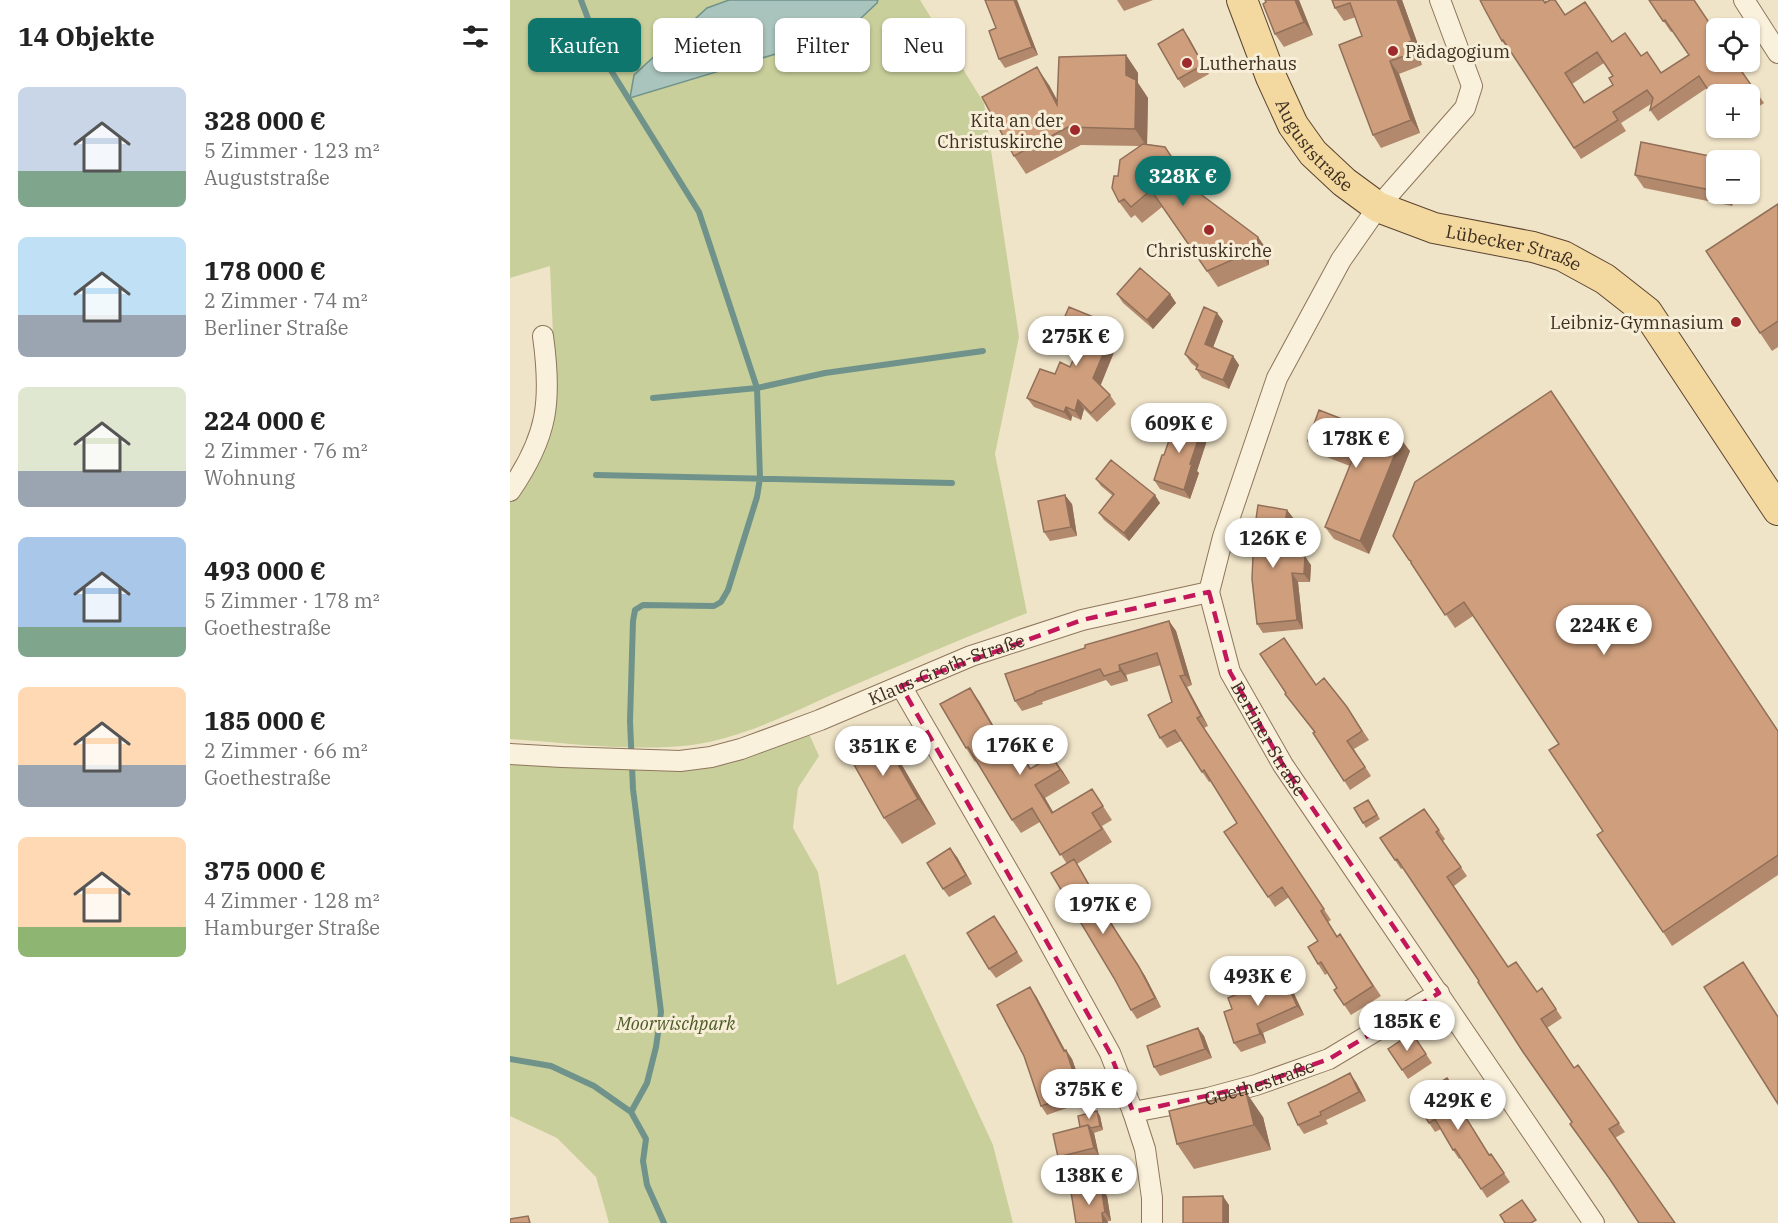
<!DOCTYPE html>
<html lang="de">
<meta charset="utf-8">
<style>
:root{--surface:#fff;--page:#f2f2f2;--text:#222;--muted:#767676;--accent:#0f766e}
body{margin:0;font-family:"IBM Plex Serif",serif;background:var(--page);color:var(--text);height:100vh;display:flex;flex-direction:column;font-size:22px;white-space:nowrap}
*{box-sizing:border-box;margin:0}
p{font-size:20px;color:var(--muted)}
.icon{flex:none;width:33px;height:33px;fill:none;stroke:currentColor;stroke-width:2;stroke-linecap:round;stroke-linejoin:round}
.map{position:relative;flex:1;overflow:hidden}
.drawer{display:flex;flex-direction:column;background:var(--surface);width:510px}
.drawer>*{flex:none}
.hud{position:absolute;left:18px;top:18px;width:570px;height:54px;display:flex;gap:12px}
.fabs{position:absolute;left:1196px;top:18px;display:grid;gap:12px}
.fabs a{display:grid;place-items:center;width:54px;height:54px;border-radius:9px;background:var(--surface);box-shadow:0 2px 4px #0004;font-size:30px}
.price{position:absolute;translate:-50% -51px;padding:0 14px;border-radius:21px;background:#fff;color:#222;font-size:20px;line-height:39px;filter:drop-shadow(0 2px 3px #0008)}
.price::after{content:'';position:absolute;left:50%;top:36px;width:18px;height:14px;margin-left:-9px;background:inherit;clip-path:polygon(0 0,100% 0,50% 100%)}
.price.active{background:var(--accent);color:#fff}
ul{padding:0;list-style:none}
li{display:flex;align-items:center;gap:18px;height:150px;padding:0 18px}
li span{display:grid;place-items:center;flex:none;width:168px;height:120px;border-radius:9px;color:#555}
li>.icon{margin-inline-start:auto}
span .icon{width:72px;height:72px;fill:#fffc;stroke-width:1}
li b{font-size:26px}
h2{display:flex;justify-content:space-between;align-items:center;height:72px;padding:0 18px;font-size:26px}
.pill{padding:0 21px;border-radius:9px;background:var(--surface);box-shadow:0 2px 4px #0004;font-size:21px;line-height:54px}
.pill.active{background:var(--accent);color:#fff}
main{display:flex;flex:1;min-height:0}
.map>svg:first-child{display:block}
.green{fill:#c9cf9b}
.water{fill:#a9c4bc;stroke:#6f938a;stroke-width:1.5}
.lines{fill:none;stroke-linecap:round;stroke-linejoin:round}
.stream{stroke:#6f938a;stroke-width:6}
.street-casing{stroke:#8d765c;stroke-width:22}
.primary-casing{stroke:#5b4430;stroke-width:32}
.street{stroke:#faf1dc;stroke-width:20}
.primary{stroke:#f3d9a0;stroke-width:30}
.wall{fill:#b2896c;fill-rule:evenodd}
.shaded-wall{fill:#916f58}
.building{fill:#cf9f7d;stroke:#916f58;stroke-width:1.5;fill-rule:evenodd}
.marked{fill:none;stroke:#c2185b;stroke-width:4.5;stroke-dasharray:12 8;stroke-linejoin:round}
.poi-dot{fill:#9e2a2b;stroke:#f7eed8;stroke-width:2}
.labels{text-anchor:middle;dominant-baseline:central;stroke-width:6;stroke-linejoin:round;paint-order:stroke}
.poi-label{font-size:18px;fill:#3d2e20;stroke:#f7eed8;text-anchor:start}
.street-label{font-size:18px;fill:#3d2e20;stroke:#f7eed8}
.park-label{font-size:18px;font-style:italic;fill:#4d5a26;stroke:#f7eed8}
</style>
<main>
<section class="drawer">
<h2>14 Objekte<svg class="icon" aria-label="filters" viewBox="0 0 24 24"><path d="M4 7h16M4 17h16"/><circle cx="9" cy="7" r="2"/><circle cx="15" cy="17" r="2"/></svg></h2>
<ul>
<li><span style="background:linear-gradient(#c9d6e8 70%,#7fa58c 0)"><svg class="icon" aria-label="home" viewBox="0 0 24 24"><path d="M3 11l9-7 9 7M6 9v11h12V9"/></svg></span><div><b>328 000 €</b><p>5 Zimmer · 123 m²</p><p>Auguststraße</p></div></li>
<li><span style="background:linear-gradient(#bfe0f5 65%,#9aa5b1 0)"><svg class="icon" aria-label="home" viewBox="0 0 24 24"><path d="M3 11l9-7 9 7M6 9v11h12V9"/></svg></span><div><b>178 000 €</b><p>2 Zimmer · 74 m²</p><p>Berliner Straße</p></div></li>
<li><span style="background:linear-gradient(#dfe7d0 70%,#9aa5b1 0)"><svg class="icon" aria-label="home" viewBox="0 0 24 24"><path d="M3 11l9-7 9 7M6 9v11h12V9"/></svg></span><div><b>224 000 €</b><p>2 Zimmer · 76 m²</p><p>Wohnung</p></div></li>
<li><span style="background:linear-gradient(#a9c7e8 75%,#7fa58c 0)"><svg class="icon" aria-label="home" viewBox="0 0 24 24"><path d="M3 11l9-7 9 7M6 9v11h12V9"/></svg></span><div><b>493 000 €</b><p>5 Zimmer · 178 m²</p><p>Goethestraße</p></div></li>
<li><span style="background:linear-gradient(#ffd9b3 65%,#9aa5b1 0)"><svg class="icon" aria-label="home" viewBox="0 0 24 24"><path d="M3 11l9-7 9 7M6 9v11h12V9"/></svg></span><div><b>185 000 €</b><p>2 Zimmer · 66 m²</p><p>Goethestraße</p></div></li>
<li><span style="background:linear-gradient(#ffd9b3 75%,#8fb573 0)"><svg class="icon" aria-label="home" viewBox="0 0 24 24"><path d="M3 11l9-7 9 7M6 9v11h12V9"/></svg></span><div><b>375 000 €</b><p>4 Zimmer · 128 m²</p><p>Hamburger Straße</p></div></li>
</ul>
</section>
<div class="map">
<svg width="1268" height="1223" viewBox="0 0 1268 1223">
<rect width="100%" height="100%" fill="#f0e4c8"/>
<path class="green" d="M0,0H219L197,8L121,98L334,33L367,4L368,0H410L474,103L509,337L485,454L517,613C453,638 391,665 328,692C281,713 233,738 182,745C123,752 59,743 0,739V499L45,381L40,266L0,278Z
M299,734L309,756L288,788L283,828L308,872L327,985L395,954L483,1145L503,1223H99L86,1177L47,1138L0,1116V763L166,770Z"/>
<path class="water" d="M219,0H368L367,3L335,33L120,98L124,75L197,8Z"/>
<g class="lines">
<path class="stream" d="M71,0L92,56L189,212L247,388L250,478L247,497L218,590L211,602L204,606L133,605L125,610L123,621L120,721L123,789L151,1012L146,1047L137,1083L121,1112
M143,398L247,388L315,373L473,351
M86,475L442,483
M0,1059L41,1066L84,1086L121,1112L136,1139L133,1161L137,1185L154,1223"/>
<defs>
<g id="street">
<path id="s1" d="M930,0L962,86L955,108L868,207L831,260L767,378L713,537L699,592L720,672L773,765L1084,1223"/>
<path d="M1234,0L1268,53"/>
<path d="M0,491C38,436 42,401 33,336"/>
<path d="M391,686L526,919L600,1053L623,1112L635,1149L642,1198V1223"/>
<path id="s2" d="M0,754L52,757L170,761L201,757L231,749L310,720L461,656L572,620L699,592"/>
<path id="s3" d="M623,1112L698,1098L746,1085L819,1059L929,993"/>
</g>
<g id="primary">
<path id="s4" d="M732,0L761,77L783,125L803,153L834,182L868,207L924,228L1023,247L1053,256L1095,279L1137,312L1268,510"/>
</g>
</defs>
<use href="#street" class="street-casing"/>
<use href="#primary" class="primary-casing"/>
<use href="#street" class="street"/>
<use href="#primary" class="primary"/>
</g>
<path class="wall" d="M475,0H507L528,55L495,68L489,59L486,28Z
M607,0H643L614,11Z
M789,0L803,35L774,47L765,34L756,2Z
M822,0H892L911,53L908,55L912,65L889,74L910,133L871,148L863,135L852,36L846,17L834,21L825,8Z
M1036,0L1037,2L1056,15L1102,42L1131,56L1152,73L1179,55L1163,31L1161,32L1139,0L1206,62H1226L1254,103L1239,113V94L1197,88L1148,121L1140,110L1141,104L1111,123L1116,131L1071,159L1001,51L1000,52L992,41ZM1094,63L1103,76V85L1075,103L1062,84Z
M679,38L699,74L674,88L668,79Z
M616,55L628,73V83L638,98L637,144L655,147L674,176L670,179L748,237L759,253V265L708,287L652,207L632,223L625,215L621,218L609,202L608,176L629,146L571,145L516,174L504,156L539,85L547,100Z
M1131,142L1219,160H1220H1206V194H1225L1222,206L1134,188L1125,175Z
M1268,204V347L1262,351L1250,333Z
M607,294H660L666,303L643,329L613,303Z
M707,313L713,321L703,347L723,356L729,365L719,389L692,378L686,369L687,368L681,363L675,354Z
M549,330L611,335L590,385L600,395L606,404L587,422L574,409L571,420L562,416L561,421L524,407L517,398L545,374L560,367L569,345L556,339Z
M693,425L699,434L687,471L689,473L680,499L650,489L644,480L654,455Z
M855,428L900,451L859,554L824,539L815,527L840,466L806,453L798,441Z
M586,479L650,503L619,541L594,520L589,513L603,496L591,486Z
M562,504L567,536L540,541L534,532Z
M777,510L784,519L778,555L801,565L800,582H788L793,629L753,633L747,624Z
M883,536L1268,731V875L1162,946L1153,932L1093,831L1049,744L963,616L945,628Z
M659,621L666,631L682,685L677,687L698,726L694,728L821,920L818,922L827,936L830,934L871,996L841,1015L824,990L827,988L818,973L815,975L808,964V941L779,897L765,907L714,832L727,823L701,781L699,782L671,741L657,748L650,738L662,702L651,665L616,675L618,681L601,686L596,680L532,702L533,704L512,711L505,701Z
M806,685L837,707L859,740L844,749L861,776L840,790L804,732L775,694Z
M469,701L490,737L497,732L521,769L552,770L560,783L535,798L543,812L582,789L602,820L592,826L602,842L567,864L606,931L635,976L651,1007L627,1019L621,1010L557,864L530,822L511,833L502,820L466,761L465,762L456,748Z
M371,735L389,760L426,824L392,844L374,818Z
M858,800L870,819L856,828L844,808Z
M914,809L935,839L933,841L957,876L944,886L998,967L1027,992L1032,988L1052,1018L1037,1028L1064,1068L1068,1065L1115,1132L1105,1138L1062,1122L969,981L893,868L891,869L870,838Z
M447,857L462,884L439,897L433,889Z
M490,925L513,961L486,978L479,969Z
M779,983L794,1015L753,1033L756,1043L731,1052L724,1043L722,1009Z
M526,996L555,1050H556L562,1059L577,1101L537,1115L531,1106Z
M688,1028L694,1036L702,1058L650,1076L644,1067Z
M902,1033L922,1063L898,1079L878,1049Z
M846,1082L856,1101L816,1120L818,1124L794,1134L788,1125Z
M943,1087L958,1111L954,1114L979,1155L981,1154L1000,1182L977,1198L951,1158L949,1159L943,1150L931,1129L925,1132L919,1123Z
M587,1111L590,1116L593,1130L584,1133L589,1156L553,1164L548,1157L570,1127Z
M753,1117L761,1150L684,1169L667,1144Z
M597,1196L601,1221L566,1223Z"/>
<path class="shaded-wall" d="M504,0H507L528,55L522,47Z
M785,0H789L803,35L794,22Z
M887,0H892L911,53L902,41Z
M673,29L679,38L699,74L693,65Z
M899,42L908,55L912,65L903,53Z
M616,55L628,73V83L638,98L637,147L625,129L616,75Z
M880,61L889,74L910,133L901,120Z
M527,67L539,85L559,122L547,105Z
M1214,194H1225L1222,206Z
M748,237L759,253V265L747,249Z
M660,294L666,303L643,329L637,320Z
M707,313L713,321L701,353L695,344Z
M605,326L611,335L590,387L583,378Z
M723,356L729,365L719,389L713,380Z
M568,400L574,409L571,420L565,411Z
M556,407L562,416L561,421L554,412Z
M693,425L699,434L687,471L689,473L680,499L674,490L680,464Z
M891,439L900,451L859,554L850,541Z
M555,495L562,504L567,536L561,527Z
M645,495L650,503L619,541L614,533Z
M777,510L784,519L777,564L771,555Z
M795,556L801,565L800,582L794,574Z
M782,573L788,582L793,629L787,620Z
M659,621L666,631L682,685L675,675Z
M609,665L616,675L618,681L610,671Z
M670,676L677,687L698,726L691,716Z
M460,688L469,701L498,751L489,737Z
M497,732L507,746L530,783L520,769Z
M371,735L389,760L426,824L408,799Z
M542,756L552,770L560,783L550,770Z
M525,785L535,798L551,826L542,813Z
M440,848L447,857L462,884L456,875Z
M564,859L570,868L606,931L635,976L651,1007L600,922Z
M773,974L779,983L794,1015L787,1006Z
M520,987L526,996L558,1056L556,1050L562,1059L577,1101L570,1093L554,1051Z
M747,1024L753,1033L756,1043L750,1034Z
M688,1028L694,1036L702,1058L695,1049Z
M840,1073L846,1082L856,1101L849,1092Z
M736,1092L753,1117L761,1150L744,1125Z
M587,1111L590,1116L593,1130L590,1126Z
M578,1125L584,1133L589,1156L584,1148Z
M591,1187L597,1196L601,1221L595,1212Z
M713,1196L719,1205V1223H713Z
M592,1213L598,1222V1223H593Z"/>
<path class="building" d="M475,0H504L522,47L489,59L479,31L486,28Z
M755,0H785L794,22L765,34L753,4L756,2Z
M822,0H887L902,41L899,42L903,53L880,61L901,120L863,135L829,45L852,36L840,3L825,8Z
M970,0H1033L1035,3L1040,0H1045L1055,15L1075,2L1102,42L1115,33L1131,56L1137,52L1151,73L1179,55L1155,20L1153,21L1139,0H1184L1200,24L1203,22L1207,28H1206V62H1225L1246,92L1239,97V94H1206V102L1189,76L1140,110L1143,98L1137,90L1103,112L1108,120L1064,148L993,40L992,41L974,8ZM1087,52L1103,76L1099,78L1103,85L1074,103L1055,73Z
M673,29L693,65L668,79L648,44Z
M616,55V75L626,80L625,129L558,127L504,156L472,97L527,67L547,105L549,57Z
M1131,142L1219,160H1206V191L1125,175Z
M633,144L655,147L663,159L653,166L748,237L747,249L697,271L641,190L621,207L614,199L609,202L602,188L604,176H608L610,160Z
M1268,204V321L1250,333L1196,251Z
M630,268L660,294L637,320L607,294Z
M559,307L605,326L583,378L600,395L581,413L568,400L565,411L556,407L554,412L517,398L530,369L545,374L550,362L560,367L572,340L549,330Z
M694,307L707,313L695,344L723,356L713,380L686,369L688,365L675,354Z
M1041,391L1268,731V855L1153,932L1087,835L1093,831L1039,750L1049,744L954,602L935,615L901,563V561L899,560L883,536L905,482Z
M809,410L855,428L856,425L891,439L850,541L815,527L843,458L798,441Z
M667,417L693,425L680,464H682L674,490L644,480L652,455H654Z
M601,460L645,495L614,533L589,513L604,494L586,479Z
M555,495L561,527L534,532L528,501Z
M748,505L777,510L771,555L795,556L794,574L782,573L787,620L747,624L742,579L744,533Z
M659,621L675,675L670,676L691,716L687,718L814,909L811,911L827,937L830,934L863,986L834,1005L824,990L827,988L811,962L808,964L798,947L808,941L772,887L758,897L714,832L727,823L694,770L692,772L665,730L650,738L638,715L662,702L647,653L609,665L610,671L594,676L590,669L525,692V693L505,701L495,674L575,648V645Z
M774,638L806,685L814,678L837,707L852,731L837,741L855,767L834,781L803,733L805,732L775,694L776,693L750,654Z
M460,688L489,737L497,732L520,769L542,756L550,770L525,785L542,813L582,789L593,806L582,813L592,829L550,855L522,808L502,820L458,747L456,748L430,704Z
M371,735L408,799L374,818L338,754Z
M858,800L867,815L853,823L844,808Z
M914,809L929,830L926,832L951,867L937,877L998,967L1006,962L1027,992L1032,988L1046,1009L1031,1019L1064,1068L1068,1065L1109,1123L1099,1129L1165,1223H1129L1099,1178L1060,1124L1062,1122L1013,1052L968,982L969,981L887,859L885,860L870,838Z
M440,848L456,875L433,889L417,863Z
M564,859L600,922L629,967L645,998L621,1010L604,978L541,873Z
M484,916L507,952L479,969L457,933Z
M1233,962L1268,1017V1104L1194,987Z
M773,974L787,1006L747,1024L750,1034L724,1043L714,1012L722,1009L718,998Z
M520,987L554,1051L556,1050L570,1093L531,1106L514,1056L487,1005Z
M688,1028L695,1049L644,1067L637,1046Z
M902,1033L916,1054L892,1070L878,1049Z
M840,1073L849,1092L810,1112L811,1115L788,1125L778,1103L817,1085Z
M937,1078L952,1102L948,1105L979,1155L981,1154L994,1173L971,1189L945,1149L943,1150L925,1119L919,1123L903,1099Z
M736,1092L744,1125L667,1144L659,1111Z
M587,1111L590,1126L581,1128L578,1125L570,1127L568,1116Z
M578,1125L584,1148L548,1157L543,1134Z
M591,1187L595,1212L592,1213L593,1223H566L561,1192Z
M713,1196V1223H673V1197Z
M1012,1200L1026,1220L1021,1223H995L990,1215Z
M18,1216L20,1223H0V1219Z"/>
<path class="marked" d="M699,592L720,672L773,765L929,993L819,1059L746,1085L623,1112L600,1053L391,686L572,620Z"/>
<g class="poi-dot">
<circle cx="883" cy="51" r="6"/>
<circle cx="677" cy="63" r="6"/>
<circle cx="565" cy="130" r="6"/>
<circle cx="699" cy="230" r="6"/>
<circle cx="1226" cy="322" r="6"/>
</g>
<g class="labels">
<g class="poi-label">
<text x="895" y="51">Pädagogium</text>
<text x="689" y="63">Lutherhaus</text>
<text x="553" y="120" text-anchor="end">Kita an der<tspan x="553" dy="21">Christuskirche</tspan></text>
<text x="699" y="250" text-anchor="middle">Christuskirche</text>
<text x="1214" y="322" text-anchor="end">Leibniz-Gymnasium</text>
</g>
<g class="street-label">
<text stroke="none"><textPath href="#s4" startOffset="164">Auguststraße</textPath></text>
<text stroke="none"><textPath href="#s4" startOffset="396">Lübecker Straße</textPath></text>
<text stroke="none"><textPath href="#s2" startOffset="453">Klaus-Groth-Straße</textPath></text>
<text stroke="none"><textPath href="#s1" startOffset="830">Berliner Straße</textPath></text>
<text stroke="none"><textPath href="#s3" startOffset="130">Goethestraße</textPath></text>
</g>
<g class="park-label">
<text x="166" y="1023">Moorwischpark</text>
</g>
</g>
</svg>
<div class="fabs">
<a><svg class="icon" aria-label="locate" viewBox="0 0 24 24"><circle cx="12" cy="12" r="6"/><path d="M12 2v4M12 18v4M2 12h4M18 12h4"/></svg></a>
<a>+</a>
<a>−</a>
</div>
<b class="price active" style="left:673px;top:207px">328K €</b>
<b class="price" style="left:566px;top:367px">275K €</b>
<b class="price" style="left:669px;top:454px">609K €</b>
<b class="price" style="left:846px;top:469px">178K €</b>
<b class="price" style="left:763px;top:569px">126K €</b>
<b class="price" style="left:1094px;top:656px">224K €</b>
<b class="price" style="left:510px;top:776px">176K €</b>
<b class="price" style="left:373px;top:777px">351K €</b>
<b class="price" style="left:593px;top:935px">197K €</b>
<b class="price" style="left:748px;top:1007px">493K €</b>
<b class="price" style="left:897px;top:1052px">185K €</b>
<b class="price" style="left:579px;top:1120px">375K €</b>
<b class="price" style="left:948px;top:1131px">429K €</b>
<b class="price" style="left:579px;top:1206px">138K €</b>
<div class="hud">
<a class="pill active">Kaufen</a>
<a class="pill">Mieten</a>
<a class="pill">Filter</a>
<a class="pill">Neu</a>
</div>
</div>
</main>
